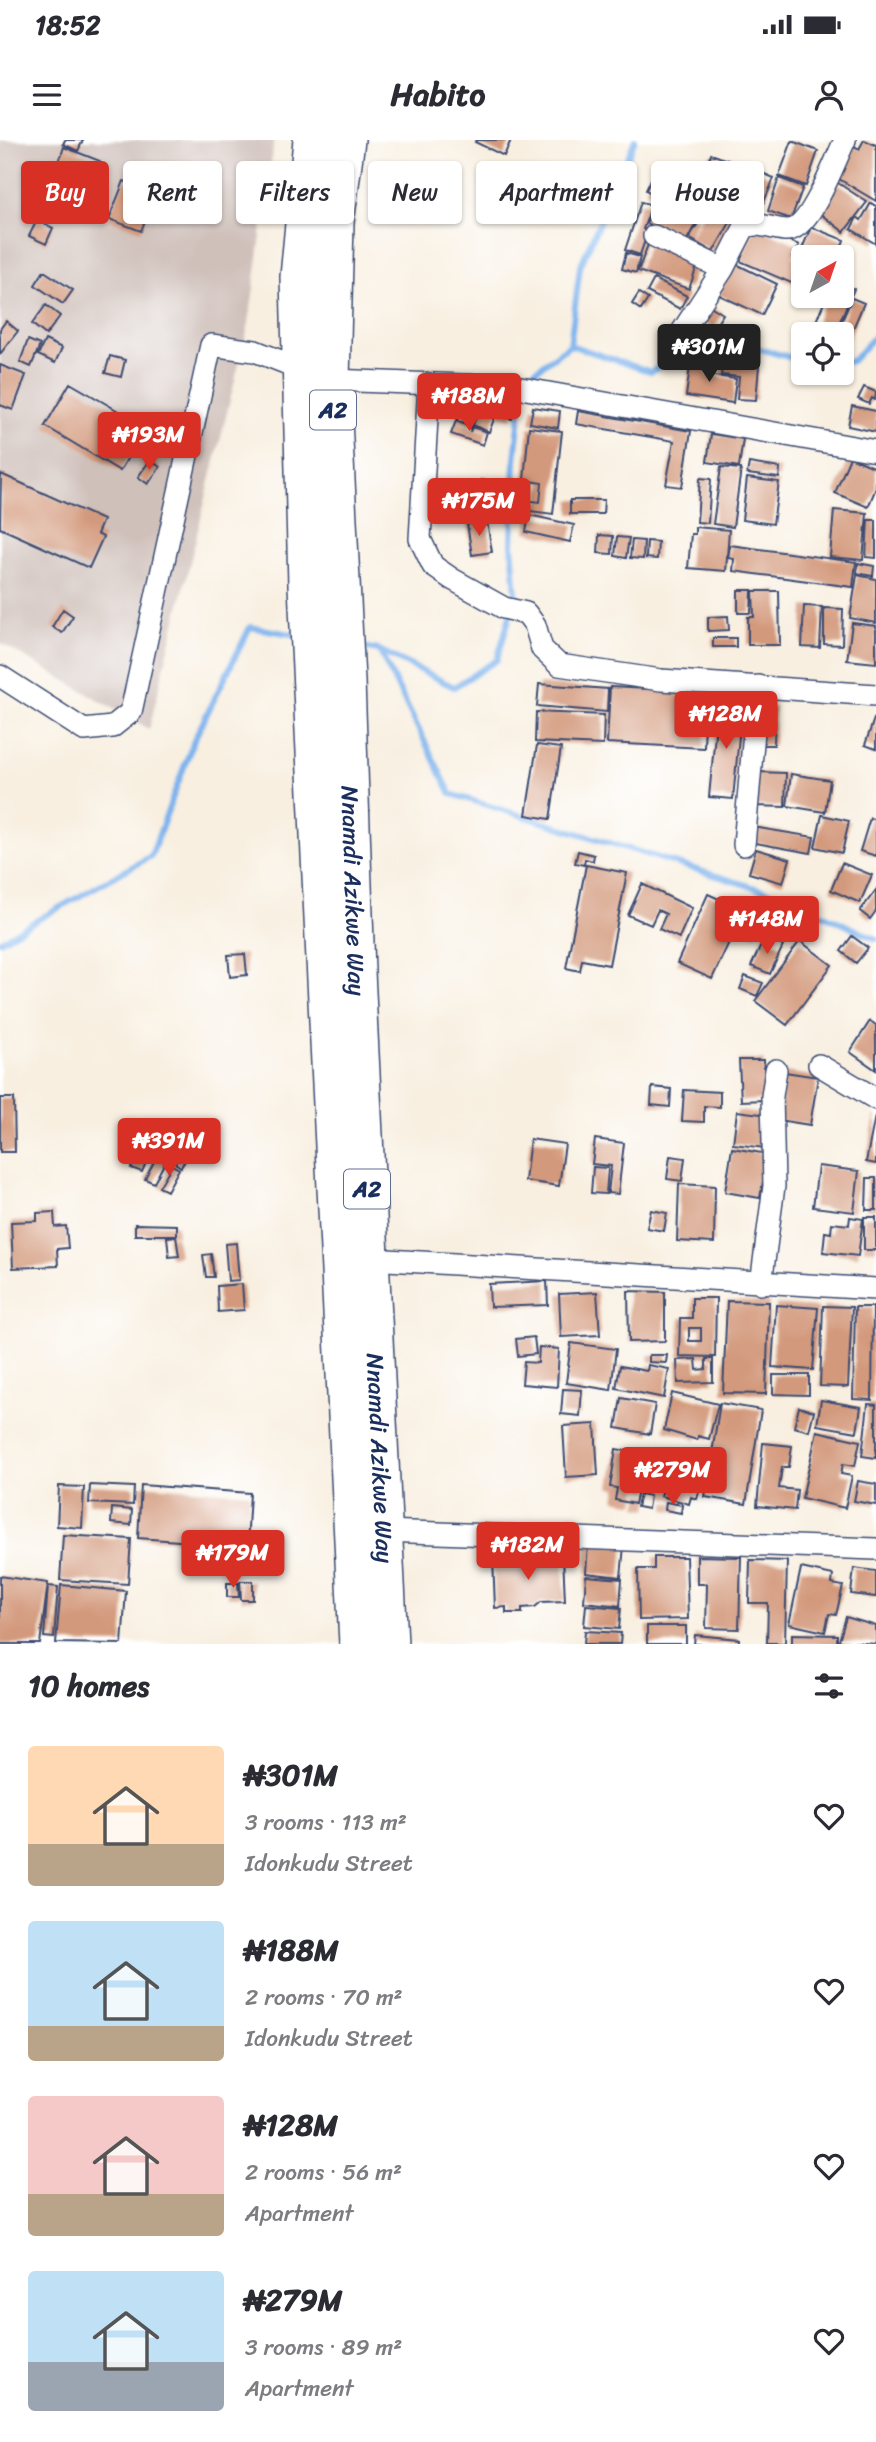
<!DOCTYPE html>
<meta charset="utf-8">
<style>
:root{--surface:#fff;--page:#f7f7f7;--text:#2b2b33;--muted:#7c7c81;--accent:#d93025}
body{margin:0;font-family:Sriracha,sans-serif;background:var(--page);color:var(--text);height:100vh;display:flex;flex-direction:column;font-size:26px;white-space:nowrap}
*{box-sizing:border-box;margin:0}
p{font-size:23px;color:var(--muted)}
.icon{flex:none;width:38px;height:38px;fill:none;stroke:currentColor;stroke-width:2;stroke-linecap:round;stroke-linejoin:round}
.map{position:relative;height:1504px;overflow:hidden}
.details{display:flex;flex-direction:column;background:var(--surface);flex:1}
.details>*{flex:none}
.hud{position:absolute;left:21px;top:21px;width:835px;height:63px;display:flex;gap:14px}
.needle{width:46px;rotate:40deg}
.tools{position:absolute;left:791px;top:105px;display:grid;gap:14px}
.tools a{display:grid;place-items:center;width:63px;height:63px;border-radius:7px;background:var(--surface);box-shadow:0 2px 5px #0004;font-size:35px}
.price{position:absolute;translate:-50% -60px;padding:0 16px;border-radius:7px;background:var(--accent);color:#fff;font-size:23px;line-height:46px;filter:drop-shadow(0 2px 4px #0008)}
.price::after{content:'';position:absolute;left:50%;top:42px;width:21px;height:16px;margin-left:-10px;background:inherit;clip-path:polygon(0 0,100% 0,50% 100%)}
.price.selected{background:#222;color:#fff}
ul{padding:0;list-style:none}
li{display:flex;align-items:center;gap:21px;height:175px;padding:0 28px}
li span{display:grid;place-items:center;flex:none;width:196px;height:140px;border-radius:7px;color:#555}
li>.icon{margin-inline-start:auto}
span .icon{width:84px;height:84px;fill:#fffc;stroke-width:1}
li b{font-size:30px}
h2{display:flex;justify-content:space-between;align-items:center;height:84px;padding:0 28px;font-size:30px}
.pill{padding:0 24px;border-radius:7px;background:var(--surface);box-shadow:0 2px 5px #0004;font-size:24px;line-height:63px}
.pill.selected{background:var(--accent);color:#fff}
.status{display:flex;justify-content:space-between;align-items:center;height:49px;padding:0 35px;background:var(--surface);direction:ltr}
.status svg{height:19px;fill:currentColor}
header{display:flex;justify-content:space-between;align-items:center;height:91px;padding:0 28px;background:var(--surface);font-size:32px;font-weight:700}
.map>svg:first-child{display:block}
.industrial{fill:#cfc0ba}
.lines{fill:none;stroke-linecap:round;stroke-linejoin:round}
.stream{stroke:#7eb4ed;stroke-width:6}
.building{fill:#d3997b;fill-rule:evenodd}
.street-casing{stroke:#3c4c72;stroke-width:24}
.highway-casing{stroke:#3c4c72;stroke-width:40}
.street{stroke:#fff;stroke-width:21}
.highway{stroke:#fff;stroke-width:37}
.labels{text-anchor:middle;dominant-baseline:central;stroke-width:5;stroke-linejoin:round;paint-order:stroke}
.shield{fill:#fff;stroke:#5f6d8e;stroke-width:2}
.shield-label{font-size:23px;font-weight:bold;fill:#1b2f5e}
.street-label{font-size:24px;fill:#1b2f5e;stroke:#fff}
</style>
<div class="status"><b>18:52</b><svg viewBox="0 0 49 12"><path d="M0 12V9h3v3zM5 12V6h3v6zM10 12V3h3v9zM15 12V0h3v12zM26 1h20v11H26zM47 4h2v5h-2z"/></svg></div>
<header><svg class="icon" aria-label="menu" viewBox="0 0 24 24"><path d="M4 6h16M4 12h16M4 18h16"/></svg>Habito<svg class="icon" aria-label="person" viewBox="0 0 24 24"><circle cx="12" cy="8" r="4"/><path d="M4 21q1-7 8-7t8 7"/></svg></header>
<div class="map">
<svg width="876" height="1504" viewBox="0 0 876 1504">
<rect width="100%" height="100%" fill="#fff"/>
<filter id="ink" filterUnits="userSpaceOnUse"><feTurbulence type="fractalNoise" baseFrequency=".0143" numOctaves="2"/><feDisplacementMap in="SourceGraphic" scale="14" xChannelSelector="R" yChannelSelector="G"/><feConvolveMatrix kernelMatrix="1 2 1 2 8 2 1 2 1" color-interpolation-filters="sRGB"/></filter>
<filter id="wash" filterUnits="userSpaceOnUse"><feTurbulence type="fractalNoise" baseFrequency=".00686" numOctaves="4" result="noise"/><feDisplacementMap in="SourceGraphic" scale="28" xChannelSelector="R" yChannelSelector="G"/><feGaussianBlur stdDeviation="1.57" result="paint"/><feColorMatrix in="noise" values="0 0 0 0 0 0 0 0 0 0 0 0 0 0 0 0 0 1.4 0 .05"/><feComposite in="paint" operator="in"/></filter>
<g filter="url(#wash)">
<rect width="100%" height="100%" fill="#f8efe0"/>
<path class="industrial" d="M0,0H274L249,183L149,589L0,503Z"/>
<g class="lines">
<path class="stream" d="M570,205L580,127L635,0
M842,223L852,221L876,195
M356,506L379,510L454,547L497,520L516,455L512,404L515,319L524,239L570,205L651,232L701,201L760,209L803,221
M379,510L451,654L785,757L876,799
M0,801L151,716L194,600L250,487L297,495"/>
</g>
<g id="blocks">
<path class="building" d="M65,0H83L78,11L63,4Z
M476,0H511L504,16L475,2Z
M864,0L876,5V61L834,36L853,5L859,9Z
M792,1L818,11L806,46L779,36Z
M64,7L100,21L94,38L100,40L95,53L89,50L79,75L45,62Z
M711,14L747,27L735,59L710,49L717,30L706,26Z
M693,28L713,39L707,48L739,67L713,112L689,98L704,73L667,51L676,36L685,42Z
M751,28L774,38L761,69L739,59Z
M655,31L669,39L660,58L646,50Z
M779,38L803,47L791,79L768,71Z
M124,41L156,53L141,91L109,79Z
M835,41L867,62L844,92L814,69Z
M659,59L698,79L685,104L646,83Z
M641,62L652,65L643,89L648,91L640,115L625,110Z
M871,63L876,66V104L851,89L857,77L861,80Z
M37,80L53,88L46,104L29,96Z
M755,86L799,105L793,117L803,122V128L796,145L740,121Z
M811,87L844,100L838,117L799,116Z
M649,102L699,120L689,149L638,131Z
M626,113L640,117L636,133L622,129Z
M734,123L777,144L762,175L719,155Z
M44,131L73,150L63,164L35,145Z
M654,139L687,156L680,169L647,152Z
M842,144L854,149L836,190L816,181L827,156H842Z
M639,153L648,159L641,170L632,164Z
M852,158L864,163L842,214V194H811L815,185L836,194Z
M704,162L723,174L714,188L706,183L701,190L690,183Z
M46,165L60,176L46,195L32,184Z
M6,181L18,191L0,214V189Z
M28,200L40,205L31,227L20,222Z
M45,200L62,208L55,223L38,215Z
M110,216L125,220L121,237L105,233Z
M691,219L709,222L707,235L736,239L733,263L686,256Z
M723,222L759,226L756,260L737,259L739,237L721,235Z
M0,225L26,235L13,270L0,265Z
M70,243L146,287L120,331L45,286Z
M864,247L876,252L875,260L872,258L869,264L858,259Z
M463,250L480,255L474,275L457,269Z
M483,258L500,264L489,292L473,285Z
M503,260L516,264L512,279L499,276Z
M852,266L876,271V292L848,286Z
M533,267L560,271L558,288L530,283Z
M578,271L691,291L682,347L666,345L674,301L576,284Z
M459,273L474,277L472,285L457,281Z
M456,281L471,287L470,292L472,287L487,292L483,305L451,294Z
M529,287L562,291L553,374L522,370L524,360L540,362L542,343L524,340Z
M711,294L743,299L739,327L707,322Z
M850,317L876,328V348L868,367L835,353Z
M150,320L160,327L148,344L138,337Z
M749,323L780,328L779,338L747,334Z
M721,327L741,329L733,387L713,384Z
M1,334L103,380L97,394L103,397L89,428L0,388Z
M700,338L711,339L708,383L697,382Z
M747,338L779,342L773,384L742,380Z
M481,340L496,342L495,361L480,360Z
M570,360H604L603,374H570Z
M476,362L490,365L487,380L473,377Z
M834,370L867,373L863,420L830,417Z
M529,375L574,385L570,402L526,392Z
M868,380H876V418L866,417Z
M487,381L492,412L472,415L467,384Z
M695,387L729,390L726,431L688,428L691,394H695Z
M599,395L613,396L612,414L598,413Z
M617,397L629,398L626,418L615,416Z
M632,400L644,401L643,419L630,418Z
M647,401L658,402L657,419L646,418Z
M730,405L856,422L853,447L733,431L734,419L728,418Z
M858,423L874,426L873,436L857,433Z
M857,435L876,439V483L850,478Z
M738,450H752L751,473H738Z
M753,451H779L780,505H748V477H754Z
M804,466L822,467L820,508L802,507Z
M824,468L843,469L842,505L824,504Z
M63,469L73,476L62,493L52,487Z
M728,476L729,490L708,491V477Z
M852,483L876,486V523L847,520Z
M713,498H736V507H713Z
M539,544L608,549L607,572L537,566Z
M610,547L706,552L704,608L607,603Z
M718,563L742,565L733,659L709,657Z
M761,567H775L774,605H759Z
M536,572L604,575L603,605L535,602Z
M874,579L876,580V609L865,605Z
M537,605L561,608L550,679L526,675Z
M756,632L786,633L785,667L755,666Z
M791,634L830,640L825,672L787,666Z
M822,675L849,681L842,713L815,707Z
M870,678L876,680V716L860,711Z
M753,687L814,697L811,713L750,702Z
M756,709L790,719L783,743L749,733Z
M578,711L594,715L593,721L585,719L584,725L575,723Z
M842,723L872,735L860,763L831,750Z
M586,725L627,733L609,825L582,820L580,831L566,828Z
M642,744L692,768L679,798L659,789L666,774L658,770L651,785L628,775Z
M876,750V771L870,779L860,771Z
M708,754L763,779L755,795L736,787L712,839L677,823Z
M852,796L868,808L856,823L841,811Z
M765,797L783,806L770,834L751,826Z
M800,801L832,825L787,885L755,861Z
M245,814L247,835L230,837L228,815Z
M745,836L763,843L757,856L740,849Z
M870,881L876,885V930L850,912Z
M739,920H764L765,960L741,961Z
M785,932L818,937L810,985L778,980Z
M652,947L671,949L670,967L651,965Z
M684,950L720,952V967L704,966V982L682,981Z
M0,958H14L15,1012H0Z
M737,971L769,975L765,1008L733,1004Z
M875,976H876V1024L866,1022Z
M530,999L565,1004L559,1046L525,1041Z
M595,999L624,1003L618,1054L608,1053L611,1026L592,1024Z
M142,1001L153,1006L142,1032L131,1028Z
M188,1002L194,1006L181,1027L175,1023Z
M732,1008L768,1014L760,1058L725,1052Z
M158,1014L167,1018L154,1043L145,1039Z
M670,1016L685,1018L682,1041L667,1039Z
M172,1025L179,1029L167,1051L159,1047Z
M818,1026L859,1031L854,1072L813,1067Z
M593,1027L608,1028L606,1054L591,1053Z
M867,1038H876V1070H866Z
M679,1044L715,1046L714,1103L677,1101Z
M651,1070L667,1073L664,1091L647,1088Z
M54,1072L55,1087L66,1086L68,1108L57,1109L58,1126L13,1128L11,1082L37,1081V1073Z
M850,1077L863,1079L858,1116L823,1112L825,1092L831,1093L832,1083L849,1085Z
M864,1077H876V1110H864Z
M135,1084L177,1085V1095H135Z
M176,1096L179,1116L169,1117L167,1097Z
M236,1103L239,1140L228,1141L225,1104Z
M211,1114L214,1137H206L203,1115Z
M547,1141L548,1165L490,1167L489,1144Z
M242,1144L244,1170L218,1172L217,1146Z
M628,1151L665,1152V1201L629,1202Z
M597,1152L600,1195L561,1197L559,1154Z
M692,1158H716L715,1217L679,1216L680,1178H692ZM689,1188H701V1201H689Z
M727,1161L769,1162L766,1254L723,1253Z
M776,1165L818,1168L813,1230L772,1227Z
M823,1166L852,1167L848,1247L820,1246Z
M855,1167H873L872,1260L853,1259Z
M534,1197L536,1214L518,1216L516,1199Z
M571,1203L616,1209L611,1250L566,1243Z
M539,1207L559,1209L557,1247L522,1244L524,1222L538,1223Z
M649,1215H667L666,1223L649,1222Z
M696,1219L697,1230L706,1229V1219H713V1242L678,1243L677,1220Z
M648,1225L669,1229L664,1258L616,1248L620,1226L647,1231Z
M773,1235H809V1255L773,1254Z
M563,1249L582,1250L580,1276L561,1274Z
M672,1253L718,1264L709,1299L698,1296L697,1300L664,1290Z
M621,1258L655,1264L650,1294L616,1288Z
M821,1260L861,1267L857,1292L817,1285Z
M720,1263L761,1270L746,1364L705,1357Z
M868,1264L876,1265V1318L862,1316Z
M799,1267L814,1271L809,1291L794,1287Z
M595,1284L598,1335L566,1337L563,1286Z
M817,1291L860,1301L855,1326L843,1324L841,1334L852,1336L845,1368L802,1358Z
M763,1303L792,1306L789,1327H782L779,1348L797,1350L795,1370L757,1366Z
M616,1309L655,1316L649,1351L638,1349L635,1364L615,1360L617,1348L610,1347Z
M674,1311L708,1320L697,1359L691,1357L689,1364L661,1356Z
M858,1341L876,1344V1365L854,1361Z
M90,1345L134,1347L133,1365L89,1363Z
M141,1345L250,1353L247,1406L138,1398Z
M59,1346L84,1347L82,1388L57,1386Z
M640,1354L650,1356L648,1369L637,1367Z
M666,1362L682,1365L681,1373L665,1370Z
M112,1368L132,1370L131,1385L111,1383Z
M63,1395L131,1399L128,1444L60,1440Z
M588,1403L624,1406L621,1437L586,1433Z
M563,1415L565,1461L541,1462L535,1467L522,1468V1473H506V1467L495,1468L493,1418Z
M697,1416L741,1417L739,1489L706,1488L707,1444H697Z
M654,1417H686L688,1479L639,1480L638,1429H654Z
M750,1420L787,1421L785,1503H767L768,1463H749Z
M801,1428L833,1435L832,1444L843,1446L836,1475L829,1474L825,1492L789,1484Z
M854,1428L876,1431V1457L851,1454Z
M0,1436L48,1443L40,1504H0Z
M586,1436L622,1439L620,1466L584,1462Z
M240,1441H253V1460H241Z
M227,1443H238L239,1457H227Z
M61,1445L126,1451L122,1504L56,1503Z
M48,1446L58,1447L54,1498L44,1497Z
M586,1465L621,1468L619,1489L584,1486Z
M846,1477L876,1486V1504L839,1501Z
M647,1486H686V1504H647Z
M585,1491L621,1493L620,1504H584Z
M792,1494L837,1495V1504H792Z
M695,1495L739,1499V1504H694Z"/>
</g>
</g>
<g filter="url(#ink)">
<use href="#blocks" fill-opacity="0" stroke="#3c4c72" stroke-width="2"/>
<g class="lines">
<defs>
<path id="street" d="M654,96L723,129
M672,207L723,129L744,88C757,80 773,90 787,90C810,91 835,20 845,0
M331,240L515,247L876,311
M429,244L420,399L433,426L452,439L504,468L526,473L535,485L542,509L559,525L661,540L876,555
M0,536L84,590L112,587L131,572L211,205L255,211L301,229
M744,705L758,546
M819,925L876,959
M370,1119L876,1149
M761,1144L774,1046L772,956L776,930
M384,1391L876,1409"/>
<g id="highway">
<path d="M312,0L299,137L307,445L358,1504"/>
<path id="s1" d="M346,0L335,82L331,240L346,541L356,832L389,1504"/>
</g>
</defs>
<use href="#street" class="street-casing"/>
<use href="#highway" class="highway-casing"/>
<use href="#street" class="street"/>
<use href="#highway" class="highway"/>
</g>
</g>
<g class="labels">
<g class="shield">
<rect x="310" y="250.5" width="46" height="39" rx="5"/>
<rect x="344" y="1029.5" width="46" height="39" rx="5"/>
</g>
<g class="shield-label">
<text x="333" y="270">A2</text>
<text x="367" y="1049">A2</text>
</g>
<g class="street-label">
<text stroke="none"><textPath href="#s1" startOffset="752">Nnamdi Azikwe Way</textPath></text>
<text stroke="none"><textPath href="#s1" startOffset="1320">Nnamdi Azikwe Way</textPath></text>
</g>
</g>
</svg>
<div class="tools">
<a><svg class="needle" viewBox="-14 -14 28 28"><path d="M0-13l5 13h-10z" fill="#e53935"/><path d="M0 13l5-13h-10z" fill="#7c7c81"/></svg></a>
<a><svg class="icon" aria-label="locate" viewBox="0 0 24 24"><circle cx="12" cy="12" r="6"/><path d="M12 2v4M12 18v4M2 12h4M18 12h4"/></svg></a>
</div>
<b class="price selected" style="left:709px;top:244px">₦301M</b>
<b class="price" style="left:469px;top:293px">₦188M</b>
<b class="price" style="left:149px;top:332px">₦193M</b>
<b class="price" style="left:479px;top:398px">₦175M</b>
<b class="price" style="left:726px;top:611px">₦128M</b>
<b class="price" style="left:767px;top:816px">₦148M</b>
<b class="price" style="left:169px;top:1038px">₦391M</b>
<b class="price" style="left:673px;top:1367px">₦279M</b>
<b class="price" style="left:528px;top:1442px">₦182M</b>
<b class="price" style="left:233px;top:1450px">₦179M</b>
<div class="hud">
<a class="pill selected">Buy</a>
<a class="pill">Rent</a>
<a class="pill">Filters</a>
<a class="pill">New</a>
<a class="pill">Apartment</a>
<a class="pill">House</a>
</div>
</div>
<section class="details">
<h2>10 homes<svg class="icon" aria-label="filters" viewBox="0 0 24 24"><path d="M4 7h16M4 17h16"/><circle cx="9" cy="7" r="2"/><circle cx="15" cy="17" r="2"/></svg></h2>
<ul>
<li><span style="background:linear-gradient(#ffd9b3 70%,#b9a48a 0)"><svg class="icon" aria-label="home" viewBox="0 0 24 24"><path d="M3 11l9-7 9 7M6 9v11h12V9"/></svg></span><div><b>₦301M</b><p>3 rooms · 113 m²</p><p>Idonkudu Street</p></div><svg class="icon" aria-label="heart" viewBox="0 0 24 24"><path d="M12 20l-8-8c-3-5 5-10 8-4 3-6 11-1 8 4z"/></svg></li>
<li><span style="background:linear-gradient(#bfe0f5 75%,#b9a48a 0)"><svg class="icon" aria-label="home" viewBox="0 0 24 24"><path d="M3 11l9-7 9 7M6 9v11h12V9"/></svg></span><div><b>₦188M</b><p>2 rooms · 70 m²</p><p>Idonkudu Street</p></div><svg class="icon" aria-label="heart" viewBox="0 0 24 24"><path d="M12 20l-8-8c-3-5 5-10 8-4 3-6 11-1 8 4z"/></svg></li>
<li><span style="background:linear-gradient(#f6c9c9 70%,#b9a48a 0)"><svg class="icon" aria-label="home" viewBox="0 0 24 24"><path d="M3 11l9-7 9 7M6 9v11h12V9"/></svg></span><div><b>₦128M</b><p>2 rooms · 56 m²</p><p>Apartment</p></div><svg class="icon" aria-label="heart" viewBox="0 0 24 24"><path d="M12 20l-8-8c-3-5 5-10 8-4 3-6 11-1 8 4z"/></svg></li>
<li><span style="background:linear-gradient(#bfe0f5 65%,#9aa5b1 0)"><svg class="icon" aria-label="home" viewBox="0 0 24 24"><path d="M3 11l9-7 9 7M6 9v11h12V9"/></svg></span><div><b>₦279M</b><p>3 rooms · 89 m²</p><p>Apartment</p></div><svg class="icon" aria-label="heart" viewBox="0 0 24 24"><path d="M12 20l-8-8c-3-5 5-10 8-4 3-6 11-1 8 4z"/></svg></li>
</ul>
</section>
